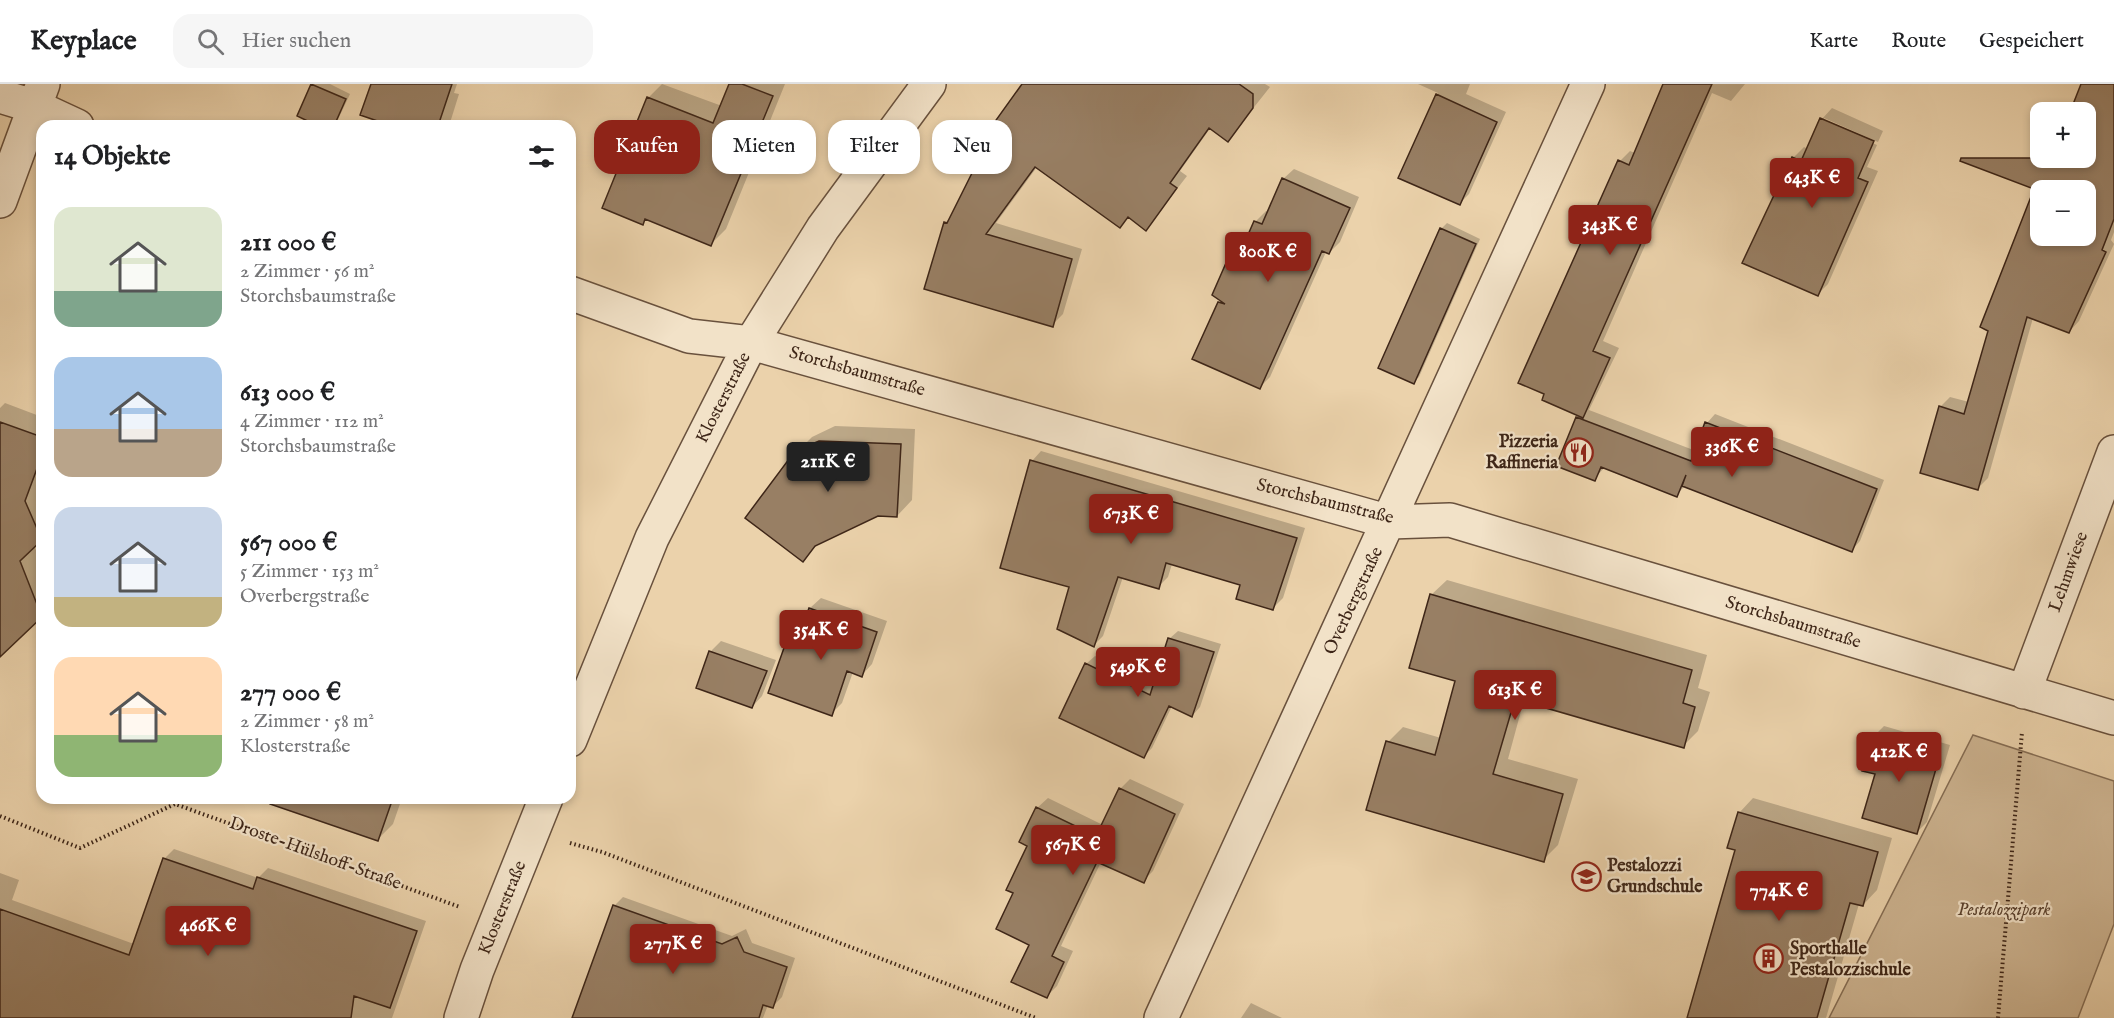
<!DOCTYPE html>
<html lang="de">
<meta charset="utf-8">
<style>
:root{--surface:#fff;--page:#f6f6f6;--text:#202124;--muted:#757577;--line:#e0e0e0;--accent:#8f2418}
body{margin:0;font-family:"IM FELL English",serif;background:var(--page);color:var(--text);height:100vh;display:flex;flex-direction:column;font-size:22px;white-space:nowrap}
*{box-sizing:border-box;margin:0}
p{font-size:20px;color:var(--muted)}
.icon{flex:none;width:33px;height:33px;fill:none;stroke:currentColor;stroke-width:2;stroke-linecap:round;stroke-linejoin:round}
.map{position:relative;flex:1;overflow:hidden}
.drawer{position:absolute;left:36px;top:36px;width:540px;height:684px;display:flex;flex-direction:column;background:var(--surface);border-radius:18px;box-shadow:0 3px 9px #0003}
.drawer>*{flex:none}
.hud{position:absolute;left:594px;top:36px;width:570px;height:54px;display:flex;gap:12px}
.tools{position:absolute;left:2030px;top:18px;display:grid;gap:12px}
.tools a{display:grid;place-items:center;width:66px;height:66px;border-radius:12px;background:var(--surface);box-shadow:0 3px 9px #0003;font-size:30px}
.price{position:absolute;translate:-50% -51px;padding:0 14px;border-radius:6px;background:var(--accent);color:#fff;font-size:20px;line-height:39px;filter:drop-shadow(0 2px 3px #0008)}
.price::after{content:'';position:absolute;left:50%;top:36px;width:18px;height:14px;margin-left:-9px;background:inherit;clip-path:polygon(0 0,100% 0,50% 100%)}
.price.on{background:#222;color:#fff}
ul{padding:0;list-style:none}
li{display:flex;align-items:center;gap:18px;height:150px;padding:0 18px}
li span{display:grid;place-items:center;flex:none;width:168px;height:120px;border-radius:18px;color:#555}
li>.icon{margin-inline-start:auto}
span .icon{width:72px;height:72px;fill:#fffc;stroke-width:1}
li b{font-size:26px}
h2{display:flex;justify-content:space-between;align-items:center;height:72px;padding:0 18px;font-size:26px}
.chip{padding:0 21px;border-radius:18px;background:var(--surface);box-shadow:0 3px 9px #0003;font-size:21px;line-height:54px}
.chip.on{background:var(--accent);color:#fff}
header{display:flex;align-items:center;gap:36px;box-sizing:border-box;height:84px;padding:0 30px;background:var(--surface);border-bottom:2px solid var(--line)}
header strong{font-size:28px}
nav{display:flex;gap:33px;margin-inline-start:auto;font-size:21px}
.search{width:420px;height:54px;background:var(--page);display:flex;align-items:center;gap:15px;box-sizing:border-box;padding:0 21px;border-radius:18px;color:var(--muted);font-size:22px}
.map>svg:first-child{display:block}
.green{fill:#ceb592;stroke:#866e55;stroke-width:1.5}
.shadow{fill:#0003;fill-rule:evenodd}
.building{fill:#987f64;stroke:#3e2618;stroke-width:1.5;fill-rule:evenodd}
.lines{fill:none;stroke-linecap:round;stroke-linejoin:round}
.minor-casing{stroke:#69513d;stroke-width:36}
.path{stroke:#3e2618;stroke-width:4;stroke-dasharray:1.5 3;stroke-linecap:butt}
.minor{stroke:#f2e2c8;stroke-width:33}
.labels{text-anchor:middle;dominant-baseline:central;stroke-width:4.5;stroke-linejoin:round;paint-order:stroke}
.street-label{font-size:18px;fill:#3e2618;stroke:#f2e2c8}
.poi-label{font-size:18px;font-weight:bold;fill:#3e2618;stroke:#f2e2c8;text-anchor:start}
.park-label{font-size:18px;font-style:italic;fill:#5b4330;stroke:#f2e2c8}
</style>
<header>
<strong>Keyplace</strong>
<div class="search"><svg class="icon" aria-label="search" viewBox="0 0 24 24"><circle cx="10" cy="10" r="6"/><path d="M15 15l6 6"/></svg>Hier suchen</div>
<nav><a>Karte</a><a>Route</a><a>Gespeichert</a></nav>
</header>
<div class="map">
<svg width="2114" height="934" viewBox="0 0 2114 934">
<rect width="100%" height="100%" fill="#ebd2ab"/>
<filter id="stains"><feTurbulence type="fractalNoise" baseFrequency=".00333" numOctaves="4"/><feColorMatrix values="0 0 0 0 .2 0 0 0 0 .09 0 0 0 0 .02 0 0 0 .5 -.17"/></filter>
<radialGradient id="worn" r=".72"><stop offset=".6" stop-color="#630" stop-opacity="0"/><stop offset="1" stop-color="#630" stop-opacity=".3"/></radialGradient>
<path class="green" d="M1973,651L2114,697V840L2078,934H1829Z"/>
<path class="shadow" d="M313,0H330L350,10L335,42H322L299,31Z
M372,0H457L454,9L459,10L449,42H396Z
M662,0L722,22L731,0H785L726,145L711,160L647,135L642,139L648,14Z
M1029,0H1265L1270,3L1228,56L1211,43L1180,87L1187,92L1146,145L1129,133L1120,142L1037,83L996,139L1082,165L1063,230L1052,241L945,139L953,131Z
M1418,0H1470L1466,10L1506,28L1469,110L1459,120L1400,93L1438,9Z
M1665,0H1745L1731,17L1712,9L1603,257L1619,264L1589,326L1696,367L1707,339L1715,330L1884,396L1860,457L1852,466L1685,402L1676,411L1605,383L1594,395L1578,334L1580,331L1620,77L1630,67L1635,69Z
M2082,0H2114V148L2111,156L2114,160L2079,237L2069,248L2033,234L1988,394L1978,404L1940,323L1950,313L1969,318L2042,87L2054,74H2085V28H2072ZM2040,106H2085V152H2040Z
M1832,24L1883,47L1878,58L1824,34V38L1877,61L1867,83L1878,87L1828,200L1817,211L1793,74L1804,63L1808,65L1822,35Z
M1294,85L1359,113L1340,158L1329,169L1326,168L1270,293L1260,303L1219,219L1222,216L1227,180L1238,170L1241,171L1255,138L1266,127L1269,128L1283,95Z
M1447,139L1480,155L1419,293L1413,298L1380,283L1442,144Z
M5,319L42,333V394L39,401L42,408V454L34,462L42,479V531L19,553L0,546V324Z
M835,342L915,345L912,416L897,432L878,431L820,458L803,476L797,368L812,353Z
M1041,367L1305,444L1283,514L1273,524L1242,500L1172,480L1168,493L1158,503L1123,493L1103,552L1093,562L1032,377Z
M1447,496L1707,571L1698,604L1710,608L1698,647L1683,662L1524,616L1508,675L1578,695L1558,761L1543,776L1388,658L1403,643L1441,654L1457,596L1431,511Z
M821,514L887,537L872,580L862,591L853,588L842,619L831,630L770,609L791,547L802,537L805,538L810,524Z
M1178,547L1221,560L1200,623L1192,632L1172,622L1152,664L1143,673L1086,580L1095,572L1155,601L1169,555Z
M721,557L776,576L762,612L752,623L710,568Z
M1884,642L1950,661L1927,738L1917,748L1876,689L1874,652Z
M1130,695L1184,720L1153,787L1143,797L1101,778L1061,862L1073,867L1057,902L1046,913L1015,808L1037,724L1048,714L1103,741L1120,705Z
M262,714H402L393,740L378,755Z
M1753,714L1892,754L1877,806L1863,821L1859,820L1826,934H1700L1737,765L1739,729Z
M174,765L258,794L268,784L426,837L392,934H14L0,929V789L19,796L12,816L134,860L164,775Z
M623,813L732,852L746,845L752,859L795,874L782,913L773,922L768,921L763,934H575L614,822Z
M1251,919L1282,934H1241Z"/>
<path class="building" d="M311,0L346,15L334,42H318L297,32Z
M371,0H452L438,42H392L360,31Z
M729,0H742L773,12L711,162L645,135L643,141L602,124L647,13L713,39Z
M1022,0H1239L1253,10V24L1228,58L1209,44L1170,99L1177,104L1146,147L1128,133L1120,144L1035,83L986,150L1072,175L1053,243L924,205L944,138L947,139L982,69L976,64Z
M1663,0H1712L1593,267L1610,274L1583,334L1542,316L1544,310L1518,299L1618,76L1629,81Z
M2081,0H2114V135L2102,166L2106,168L2069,249L2027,233L1978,406L1920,389L1939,322L1964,330L1988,247L1980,243L2034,105L1960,77L1961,74H2085V28H2070ZM2040,106H2085V152H2040Z
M1436,10L1497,38L1460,121L1398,94Z
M1820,34L1874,57L1858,94L1868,98L1818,212L1742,179L1792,73L1801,77Z
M1282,94L1350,124L1329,170L1322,167L1260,305L1192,275L1218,218L1225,220L1212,211L1226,179L1234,183L1254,137L1262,140Z
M1440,144L1476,160L1414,300L1378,284Z
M1576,333L1691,377L1705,338L1877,405L1852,468L1682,402L1686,391L1677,413L1601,383L1595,397L1556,382Z
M0,338L42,353V371L25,417L42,456L20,477L42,533L0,573Z
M819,357L901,360L897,433L878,432L815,462L803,478L745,434L795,367Z
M1030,376L1297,454L1273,526L1236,515L1240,501L1166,479L1159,505L1118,493L1094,563L1057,545L1069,503L1000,484Z
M1430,510L1692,586L1683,619L1695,623L1684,664L1515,615L1493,690L1563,710L1544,778L1366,726L1386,657L1435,671L1455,597L1409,584Z
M809,524L877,548L862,593L847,587L832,632L768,609L790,547L800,550Z
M1168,554L1214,568L1192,633L1169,622L1144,674L1059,634L1085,579L1150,611Z
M709,567L767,587L752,624L696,604Z
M1873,651L1940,671L1917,750L1862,734L1875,690L1862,687Z
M1119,704L1175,730L1144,799L1097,778L1052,872L1064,878L1047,914L1011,898L1029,861L996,845L1013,809L1006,806L1027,762L1019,758L1036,723L1096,752Z
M271,714H393L378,757L270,720Z
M1738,728L1878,768L1863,822L1850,819L1817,934H1687L1735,766L1727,764Z
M163,774L253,805L257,793L417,847L390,924L354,912L351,934H0V825L129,871Z
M613,821L722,860L737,853L744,868L787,883L773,924L763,921L759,934H572Z"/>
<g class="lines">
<defs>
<path id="minor" d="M0,12L36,23L77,42
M0,117L43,0
M570,209L689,252L751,259L1390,438L1450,436L2114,634
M2024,608L2114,368
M570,656L652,454L751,259L823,144L929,0
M461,934L477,886L546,714
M1161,934L1588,0"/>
</defs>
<use href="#minor" class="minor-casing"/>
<path class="path" d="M0,732L80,764L175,720L460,823
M570,759L602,768L1036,934
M1998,934L2022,648"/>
<use href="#minor" class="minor"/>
</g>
<defs>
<symbol id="restaurant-ring" viewBox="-11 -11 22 22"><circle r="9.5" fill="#f2e2c8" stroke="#8f2418" stroke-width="1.5"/><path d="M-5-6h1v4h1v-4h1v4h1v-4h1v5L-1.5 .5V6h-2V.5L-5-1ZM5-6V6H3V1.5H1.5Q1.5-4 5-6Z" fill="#8f2418"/></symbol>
<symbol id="school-ring" viewBox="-11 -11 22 22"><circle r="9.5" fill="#f2e2c8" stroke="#8f2418" stroke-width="1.5"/><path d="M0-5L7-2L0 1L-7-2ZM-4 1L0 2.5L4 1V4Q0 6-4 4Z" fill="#8f2418"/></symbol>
<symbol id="building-ring" viewBox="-11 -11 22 22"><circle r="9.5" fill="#f2e2c8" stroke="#8f2418" stroke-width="1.5"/><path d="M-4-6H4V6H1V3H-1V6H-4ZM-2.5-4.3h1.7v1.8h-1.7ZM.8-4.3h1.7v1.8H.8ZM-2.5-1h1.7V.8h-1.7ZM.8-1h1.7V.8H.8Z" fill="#8f2418"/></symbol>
</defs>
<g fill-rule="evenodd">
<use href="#restaurant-ring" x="1562" y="352" width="33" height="33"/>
<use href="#school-ring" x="1570" y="776" width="33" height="33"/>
<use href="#building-ring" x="1752" y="858" width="33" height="33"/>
</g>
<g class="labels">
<g class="street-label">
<text transform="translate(857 288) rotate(16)">Storchsbaumstraße</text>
<text transform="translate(724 314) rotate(-63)">Klosterstraße</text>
<text transform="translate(1325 418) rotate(14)">Storchsbaumstraße</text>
<text transform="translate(2069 488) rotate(-70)">Lehmwiese</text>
<text transform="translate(1354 517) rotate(-65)">Overbergstraße</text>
<text transform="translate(1793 539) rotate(17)">Storchsbaumstraße</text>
<text transform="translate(315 770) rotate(20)">Droste-Hülshoff-Straße</text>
<text transform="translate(503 824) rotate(-68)">Klosterstraße</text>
</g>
<g class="poi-label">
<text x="1558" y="358" text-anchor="end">Pizzeria<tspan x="1558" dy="21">Raffineria</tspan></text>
<text x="1607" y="782">Pestalozzi<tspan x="1607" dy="21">Grundschule</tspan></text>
<text x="1790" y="865">Sporthalle<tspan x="1790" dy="21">Pestalozzischule</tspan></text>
</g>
<g class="park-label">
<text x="2004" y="826">Pestalozzipark</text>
</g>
</g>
<rect width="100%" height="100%" filter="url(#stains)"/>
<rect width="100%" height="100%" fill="url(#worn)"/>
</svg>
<div class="tools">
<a>+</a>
<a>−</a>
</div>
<b class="price" style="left:1812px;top:125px">643K €</b>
<b class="price" style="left:1610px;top:172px">343K €</b>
<b class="price" style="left:1268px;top:199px">800K €</b>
<b class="price" style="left:1732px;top:394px">336K €</b>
<b class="price on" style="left:828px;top:409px">211K €</b>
<b class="price" style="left:1131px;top:461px">673K €</b>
<b class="price" style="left:821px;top:577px">354K €</b>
<b class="price" style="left:1138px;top:614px">549K €</b>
<b class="price" style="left:1515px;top:637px">613K €</b>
<b class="price" style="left:1899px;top:699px">412K €</b>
<b class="price" style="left:1073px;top:792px">567K €</b>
<b class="price" style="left:1779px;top:838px">774K €</b>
<b class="price" style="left:208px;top:873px">466K €</b>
<b class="price" style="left:673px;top:891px">277K €</b>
<div class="hud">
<a class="chip on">Kaufen</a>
<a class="chip">Mieten</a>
<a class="chip">Filter</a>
<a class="chip">Neu</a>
</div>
<section class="drawer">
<h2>14 Objekte<svg class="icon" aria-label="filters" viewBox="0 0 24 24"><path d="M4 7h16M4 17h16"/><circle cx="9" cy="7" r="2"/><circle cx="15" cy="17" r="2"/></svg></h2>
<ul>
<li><span style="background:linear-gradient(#dfe7d0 70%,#7fa58c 0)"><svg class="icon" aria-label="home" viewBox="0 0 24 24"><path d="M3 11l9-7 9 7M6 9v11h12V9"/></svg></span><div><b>211 000 €</b><p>2 Zimmer · 56 m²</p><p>Storchsbaumstraße</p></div></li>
<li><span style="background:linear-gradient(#a9c7e8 60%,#b9a48a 0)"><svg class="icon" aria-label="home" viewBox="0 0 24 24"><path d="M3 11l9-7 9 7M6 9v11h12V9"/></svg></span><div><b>613 000 €</b><p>4 Zimmer · 112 m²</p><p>Storchsbaumstraße</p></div></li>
<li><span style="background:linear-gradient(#c9d6e8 75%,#c2b280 0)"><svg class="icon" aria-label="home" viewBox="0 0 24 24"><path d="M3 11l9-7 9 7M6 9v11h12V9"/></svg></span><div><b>567 000 €</b><p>5 Zimmer · 153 m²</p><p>Overbergstraße</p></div></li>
<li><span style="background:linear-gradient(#ffd9b3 65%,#8fb573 0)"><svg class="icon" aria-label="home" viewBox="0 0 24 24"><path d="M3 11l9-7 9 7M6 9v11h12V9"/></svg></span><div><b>277 000 €</b><p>2 Zimmer · 58 m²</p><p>Klosterstraße</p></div></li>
</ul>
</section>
</div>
